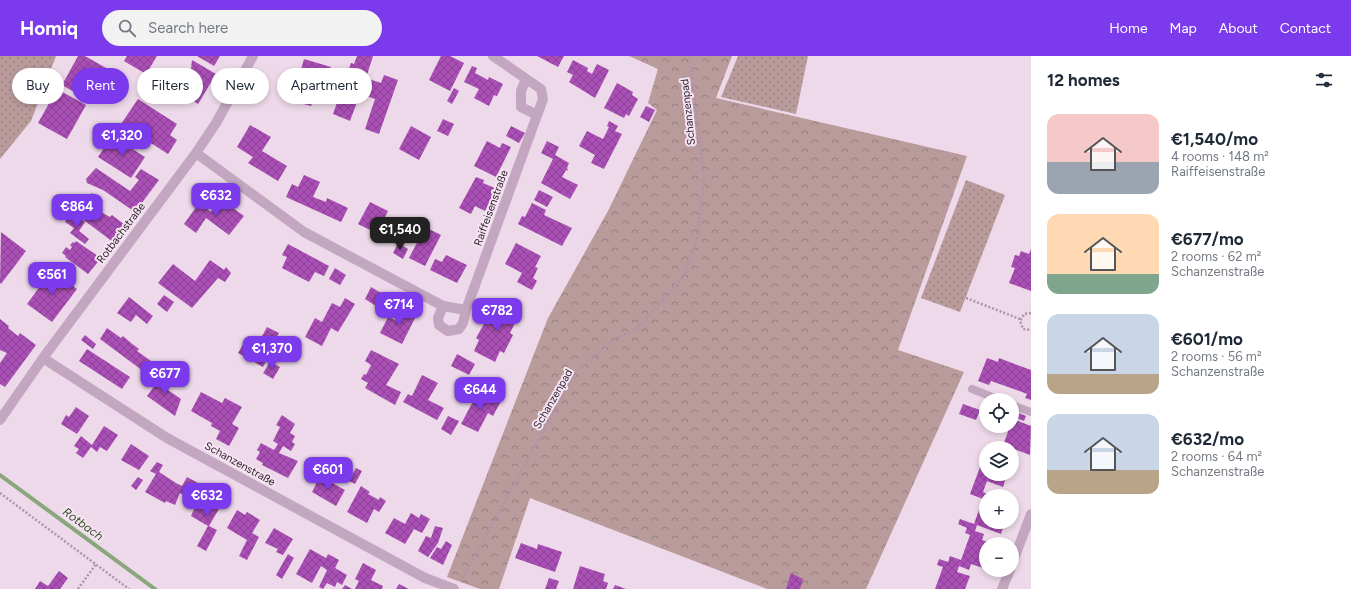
<!DOCTYPE html>
<meta charset="utf-8">
<style>
:root{--surface:#fff;--page:#f2f2f3;--text:#1f2937;--muted:#747a83;--accent:#7c3aed}
body{margin:0;font-family:Figtree,sans-serif;background:var(--page);color:var(--text);height:100vh;display:flex;flex-direction:column;font-size:15px;white-space:nowrap}
*{box-sizing:border-box;margin:0}
p{font-size:13px;color:var(--muted)}
.icon{flex:none;width:22px;height:22px;fill:none;stroke:currentColor;stroke-width:2;stroke-linecap:round;stroke-linejoin:round}
.map{position:relative;flex:1;overflow:hidden}
.drawer{display:flex;flex-direction:column;background:var(--surface);width:320px}
.drawer>*{flex:none}
.hud{position:absolute;left:12px;top:12px;width:380px;height:36px;display:flex;gap:8px}
.tools{position:absolute;left:979px;top:337px;display:grid;gap:8px}
.tools a{display:grid;place-items:center;width:40px;height:40px;border-radius:50%;background:var(--surface);box-shadow:0 2px 6px #0003;font-size:20px}
.price{position:absolute;translate:-50% -34px;padding:0 9px;border-radius:8px;background:var(--accent);color:#fff;font-size:13px;line-height:26px;filter:drop-shadow(0 1px 2px #0008)}
.price::after{content:'';position:absolute;left:50%;top:24px;width:12px;height:9px;margin-left:-6px;background:inherit;clip-path:polygon(0 0,100% 0,50% 100%)}
.price.on{background:#222;color:#fff}
ul{padding:0;list-style:none}
li{display:flex;align-items:center;gap:12px;height:100px;padding:0 16px}
li span{display:grid;place-items:center;flex:none;width:112px;height:80px;border-radius:12px;color:#555}
li>.icon{margin-inline-start:auto}
span .icon{width:48px;height:48px;fill:#fffc;stroke-width:1}
li b{font-size:17px}
h2{display:flex;justify-content:space-between;align-items:center;height:48px;padding:0 16px;font-size:17px}
.pill{padding:0 14px;border-radius:18px;background:var(--surface);box-shadow:0 2px 6px #0003;font-size:14px;line-height:36px}
.pill.on{background:var(--accent);color:#fff}
header{display:flex;align-items:center;gap:24px;box-sizing:border-box;height:56px;padding:0 20px;background:var(--accent);color:#fff}
header strong{font-size:19px}
nav{display:flex;gap:22px;margin-inline-start:auto;font-size:14px}
.search{width:280px;height:36px;background:var(--page);display:flex;align-items:center;gap:10px;box-sizing:border-box;padding:0 14px;border-radius:22px;color:var(--muted);font-size:15px}
main{display:flex;flex:1;min-height:0}
.map>svg:first-child{display:block}
.grass{fill:url(#grass-dots)}
.forest{fill:url(#forest-crowns)}
.lines{fill:none;stroke-linecap:round;stroke-linejoin:round}
.stream{stroke:#89a67c;stroke-width:4}
.building{fill:url(#building-cross-hatch)}
.path{stroke:#af91ac;stroke-width:2.5;stroke-dasharray:2 2;stroke-linecap:butt}
.service{stroke:#c3a7c0;stroke-width:8}
.minor{stroke:#c3a7c0;stroke-width:10}
.tertiary{stroke:#c3a7c0;stroke-width:10}
.labels{text-anchor:middle;dominant-baseline:central;stroke-width:4;stroke-linejoin:round;paint-order:stroke}
.street-label{font-size:11px;fill:#302631;stroke:#f6e4f2}
.water-label{font-size:12px;font-style:italic;fill:#2e4c22;stroke:#f6e4f2}
</style>
<header>
<strong>Homiq</strong>
<div class="search"><svg class="icon" aria-label="search" viewBox="0 0 24 24"><circle cx="10" cy="10" r="6"/><path d="M15 15l6 6"/></svg>Search here</div>
<nav><a>Home</a><a>Map</a><a>About</a><a>Contact</a></nav>
</header>
<main>
<div class="map">
<svg width="1031" height="533" viewBox="0 0 1031 533">
<defs>
<pattern id="grass-dots" width="8" height="8" patternUnits="userSpaceOnUse"><rect width="8" height="8" fill="#ba9b9c"/><path d="M2 2h.1M6 6h.1" fill="none" stroke="#987e80" stroke-width="1.8" stroke-linecap="round"/></pattern>
<pattern id="forest-crowns" width="20" height="18" patternUnits="userSpaceOnUse"><rect width="20" height="18" fill="#ba9b9c"/><path d="M2 6a3 3 0 1 1 6 0M12 15a3 3 0 1 1 6 0" fill="none" stroke="#987e80"/></pattern>
<pattern id="building-cross-hatch" width="8" height="8" patternUnits="userSpaceOnUse"><rect width="8" height="8" fill="#aa4fb5"/><path d="M0 0l8 8M0 8l8-8" fill="none" stroke="#8b4194"/></pattern>
</defs>
<rect width="100%" height="100%" fill="#edd9e9"/>
<path class="grass" d="M0,0H56L31,65L0,103Z
M738,0H808L796,58L721,41Z
M966,124L1005,139L960,256L921,242Z"/>
<path class="forest" d="M629,0H732L716,42L967,100L898,294L964,316L866,533H767L530,442L499,533H480L447,521L548,262L608,155L657,54L648,47L658,13Z"/>
<g class="lines">
<path class="stream" d="M0,419L155,533"/>
</g>
<path class="building" d="M78,0H85L108,13L90,45L62,29Z
M127,0H157L146,18L124,5Z
M197,0H220L214,10Z
M357,0H373L366,22L381,27L384,19L398,24L379,78L365,73L375,43L360,38L350,65L333,58L351,7L354,8Z
M441,0H450L464,7L450,35L429,24Z
M537,0H564L558,11Z
M304,3L331,11L322,43L314,40L311,50L300,47L303,37L295,35Z
M192,4L216,18L198,48L178,35L191,13Z
M573,4L588,12L587,15L592,18L597,8L609,14L595,42L569,26L573,19L567,16Z
M472,10L477,12L475,17L488,24L489,21L503,28L497,40L494,39L489,50L474,42L479,33L464,26Z
M159,26L172,33L169,39L155,32Z
M617,27L633,36L632,39L638,43L629,60L626,58L624,62L604,52Z
M454,32L459,35L452,48L447,45Z
M57,33L86,49L67,83L38,67Z
M138,43L177,68L170,79L177,84L168,98L121,68Z
M646,50L655,54L649,66L640,61Z
M443,63L454,68L448,80L437,75Z
M609,65L618,70L615,75L622,78L604,113L591,107L595,99L579,90L587,75L603,83L609,71L607,70Z
M250,69L271,81L262,95L287,110L278,125L248,107L253,101L237,91Z
M411,70L431,81L419,104L399,93Z
M511,70L525,77L519,87L506,80Z
M112,80L145,101L131,122L98,101Z
M487,85L500,92L502,87L511,91L496,121L474,110Z
M547,85L559,91L555,99L569,107L567,112L568,115L566,114L562,121L578,129L570,143L541,127L553,103L541,97Z
M96,112L130,135L139,124L135,121L141,113L159,124L135,156L103,134L87,127L86,123Z
M304,119L320,126L313,141L326,146L327,142L348,152L341,166L286,141L292,128L298,131Z
M476,121L484,124L483,127L497,133L485,155L475,150L471,158L459,152Z
M539,134L553,141L547,151L534,144Z
M92,137L103,145L99,150L87,143Z
M79,140L99,155L110,161L112,159L125,169L113,186L69,153Z
M205,140L213,146L210,150L202,144Z
M223,140L232,147L230,150L244,160L229,179L206,162L196,177L184,168L199,147L211,156Z
M370,146L388,155L382,167L398,173L392,185L358,168Z
M532,147L546,154L544,159L572,172L562,190L518,168L522,160L525,161Z
M69,159L74,163L76,160L85,166L79,175L89,183L85,188L70,177L74,172L65,166Z
M425,171L441,179L425,210L409,202L419,183L414,180L418,173L423,176Z
M1,176L26,195L1,228L0,227Z
M76,185L101,202L88,218L65,201L66,200L62,197L66,191L70,194L72,191L70,189L73,186L75,187Z
M398,187L408,193L403,203L393,197Z
M516,187L541,200L535,211L538,212L533,222L537,225L532,234L517,226L522,217L505,208Z
M288,188L329,210L324,220L315,216L309,226L282,212L287,201L282,199Z
M1031,193V235L1009,227L1015,212L1011,211L1015,199L1019,200L1021,195L1029,198Z
M446,199L467,209L457,227L430,214L435,203L442,206Z
M210,204L224,214L226,211L231,217L225,226L218,222L192,252L158,227L173,208L195,225Z
M335,212L346,219L340,229L329,223Z
M52,214L77,233L52,266L27,248Z
M371,231L383,238L376,250L365,243Z
M164,239L174,246L167,256L157,248Z
M129,241L153,260L147,268L136,259L131,266L117,257Z
M345,242L355,248L338,276L331,272L322,290L305,281L315,262L322,266L332,247L340,251Z
M497,245L504,249L506,247H507L506,250L520,257L510,277L513,279L504,297L500,295L495,306L474,295L479,284L476,282Z
M404,252L417,258L402,288L380,277L388,261L397,265Z
M0,263L9,270L8,272L18,280L20,277L36,289L5,331L0,328V307L7,297L0,294Z
M267,271L279,277L271,291L273,292L263,311L238,297L248,280L259,286Z
M107,272L121,282L123,280L131,287L139,293L137,295L151,305L143,315L100,283Z
M85,279L96,288L93,293L81,284Z
M87,293L130,321L122,333L79,305Z
M371,294L399,308L386,329L401,336L395,349L365,332L368,327L361,323L364,318L366,319L371,309L365,305Z
M457,298L475,308L469,319L451,310Z
M987,302L998,306L999,302L1031,314V344L1025,342L1027,338L1022,336L991,325L989,329L978,325Z
M270,306L280,311L273,323L263,317Z
M164,317L174,325L168,334L181,343L175,360L147,340Z
M422,319L438,327L428,344L444,352L437,364L403,346L408,338L412,340Z
M479,334L501,345L493,360L488,357L478,376L461,368Z
M201,336L222,347L225,342L242,351L232,368L239,372L229,390L216,383L220,375L211,370L212,367L191,355Z
M963,348L980,354L976,364L959,358Z
M76,351L89,360L77,378L61,368L66,359L69,361Z
M1016,356L1026,360L1024,365L1014,361Z
M282,359L295,368L290,377L295,380L292,386L295,388L291,395L283,390L279,397L298,405L288,422L262,409L263,407L256,403L260,396L257,394L261,387L274,394L278,388L273,385L280,371L276,369Z
M448,360L459,365L451,379L441,373Z
M1013,363L1031,370L1030,399L1014,393L1012,398V392H1002L1010,370H1012Z
M104,370L118,379L107,395L100,391L97,396L91,391L83,402L76,397L79,393L74,390L81,380L92,389Z
M131,388L149,400L139,414L121,404Z
M986,395V418H1007L1003,431L987,425L983,436L992,440H986V466H1005L1001,478L977,469L975,475L984,478L982,484L994,488H986V513L971,508L969,514L959,510L957,516L970,520L965,533H935L943,511L937,509L939,503L948,506L950,500L961,504L970,479L965,477L967,472L958,468L960,463L974,468L983,443L970,438Z
M157,406L163,409L159,416L176,427L182,430L187,421L198,427L189,442L180,437L175,449L166,445L165,447L145,436L156,418L150,415Z
M356,412L362,415L355,428L349,425Z
M320,420L345,434L336,450L312,436Z
M138,421L143,424L136,434L131,430Z
M361,430L370,436L368,438L379,444L380,441L386,445L379,456L374,453L367,467L347,456Z
M203,434L223,446L209,470L217,474L206,495L197,490L208,470L191,460Z
M237,454L245,459L247,456L260,464L252,477L259,481L247,504L239,500L247,484L227,472Z
M411,457L419,462L421,458L430,463L422,477L414,473L405,488L385,477L394,462L405,468Z
M435,470L443,472L438,487L428,501L418,495L426,480L431,482Z
M274,472L293,483L283,499L276,496L278,493L265,487Z
M446,485L452,489L443,509L430,502L437,491L441,493Z
M521,487L537,493L538,488L562,496L555,516L515,502Z
M310,493L326,502L328,498L339,504L335,512L347,519L342,529L337,526L335,531L327,527L323,533L319,531L327,514L321,510L312,527L296,518Z
M288,498L294,502L282,523L276,519Z
M363,507L376,514L371,524L383,530L382,533H355L359,525L355,523Z
M580,510L605,518L603,525L608,527L606,533H573Z
M59,515L68,522L60,533H35L40,525L48,530Z
M791,517L803,523L800,533H786Z
M549,522L559,525L556,533H545Z
M399,528L409,533H396Z
M345,529L352,533H342Z
M615,529L626,533H613Z"/>
<g class="lines">
<path class="path" d="M966,242L1020,263
M1031,257L1024,258L1020,265L1023,273L1031,274
M0,437L129,533
M461,525L575,317L610,286L640,270L683,221L697,183L704,122L690,0
M78,533L96,508"/>
<path class="service" d="M972,333L1000,344
M1012,349L1031,356"/>
<path class="minor" d="M526,23L521,35V51L537,59
M196,97L304,176L443,250
M443,250L466,254L463,267L459,273L448,275L439,269L438,262Z
M466,254L543,43L541,33L493,0
M43,302L167,382L425,522L454,533
M0,364L43,302L196,97L216,67L253,0"/>
<path class="tertiary" d="M1012,508L1031,458
M1002,533L1010,514"/>
</g>
<g class="labels">
<g class="street-label">
<text transform="translate(688 56) rotate(-96)">Schanzenpad</text>
<text transform="translate(491 152) rotate(-70)">Raiffeisenstraße</text>
<text transform="translate(121 177) rotate(-53)">Rotbachstraße</text>
<text transform="translate(553 343) rotate(-60)">Schanzenpad</text>
<text transform="translate(240 408) rotate(29)">Schanzenstraße</text>
</g>
<g class="water-label">
<text transform="translate(83 468) rotate(36)">Rotbach</text>
</g>
</g>
</svg>
<div class="tools">
<a><svg class="icon" aria-label="locate" viewBox="0 0 24 24"><circle cx="12" cy="12" r="6"/><path d="M12 2v4M12 18v4M2 12h4M18 12h4"/></svg></a>
<a><svg class="icon" aria-label="layers" viewBox="0 0 24 24"><path d="M12 4l9 5-9 5-9-5zM3 14l9 5 9-5"/></svg></a>
<a>+</a>
<a>−</a>
</div>
<b class="price" style="left:122px;top:101px">€1,320</b>
<b class="price" style="left:216px;top:161px">€632</b>
<b class="price" style="left:77px;top:172px">€864</b>
<b class="price on" style="left:400px;top:195px">€1,540</b>
<b class="price" style="left:52px;top:240px">€561</b>
<b class="price" style="left:399px;top:270px">€714</b>
<b class="price" style="left:497px;top:276px">€782</b>
<b class="price" style="left:272px;top:314px">€1,370</b>
<b class="price" style="left:165px;top:339px">€677</b>
<b class="price" style="left:480px;top:355px">€644</b>
<b class="price" style="left:328px;top:435px">€601</b>
<b class="price" style="left:207px;top:461px">€632</b>
<div class="hud">
<a class="pill">Buy</a>
<a class="pill on">Rent</a>
<a class="pill">Filters</a>
<a class="pill">New</a>
<a class="pill">Apartment</a>
</div>
</div>
<section class="drawer">
<h2>12 homes<svg class="icon" aria-label="filters" viewBox="0 0 24 24"><path d="M4 7h16M4 17h16"/><circle cx="9" cy="7" r="2"/><circle cx="15" cy="17" r="2"/></svg></h2>
<ul>
<li><span style="background:linear-gradient(#f6c9c9 60%,#9aa5b1 0)"><svg class="icon" aria-label="home" viewBox="0 0 24 24"><path d="M3 11l9-7 9 7M6 9v11h12V9"/></svg></span><div><b>€1,540/mo</b><p>4 rooms · 148 m²</p><p>Raiffeisenstraße</p></div></li>
<li><span style="background:linear-gradient(#ffd9b3 75%,#7fa58c 0)"><svg class="icon" aria-label="home" viewBox="0 0 24 24"><path d="M3 11l9-7 9 7M6 9v11h12V9"/></svg></span><div><b>€677/mo</b><p>2 rooms · 62 m²</p><p>Schanzenstraße</p></div></li>
<li><span style="background:linear-gradient(#c9d6e8 75%,#b9a48a 0)"><svg class="icon" aria-label="home" viewBox="0 0 24 24"><path d="M3 11l9-7 9 7M6 9v11h12V9"/></svg></span><div><b>€601/mo</b><p>2 rooms · 56 m²</p><p>Schanzenstraße</p></div></li>
<li><span style="background:linear-gradient(#c9d6e8 70%,#b9a48a 0)"><svg class="icon" aria-label="home" viewBox="0 0 24 24"><path d="M3 11l9-7 9 7M6 9v11h12V9"/></svg></span><div><b>€632/mo</b><p>2 rooms · 64 m²</p><p>Schanzenstraße</p></div></li>
</ul>
</section>
</main>
